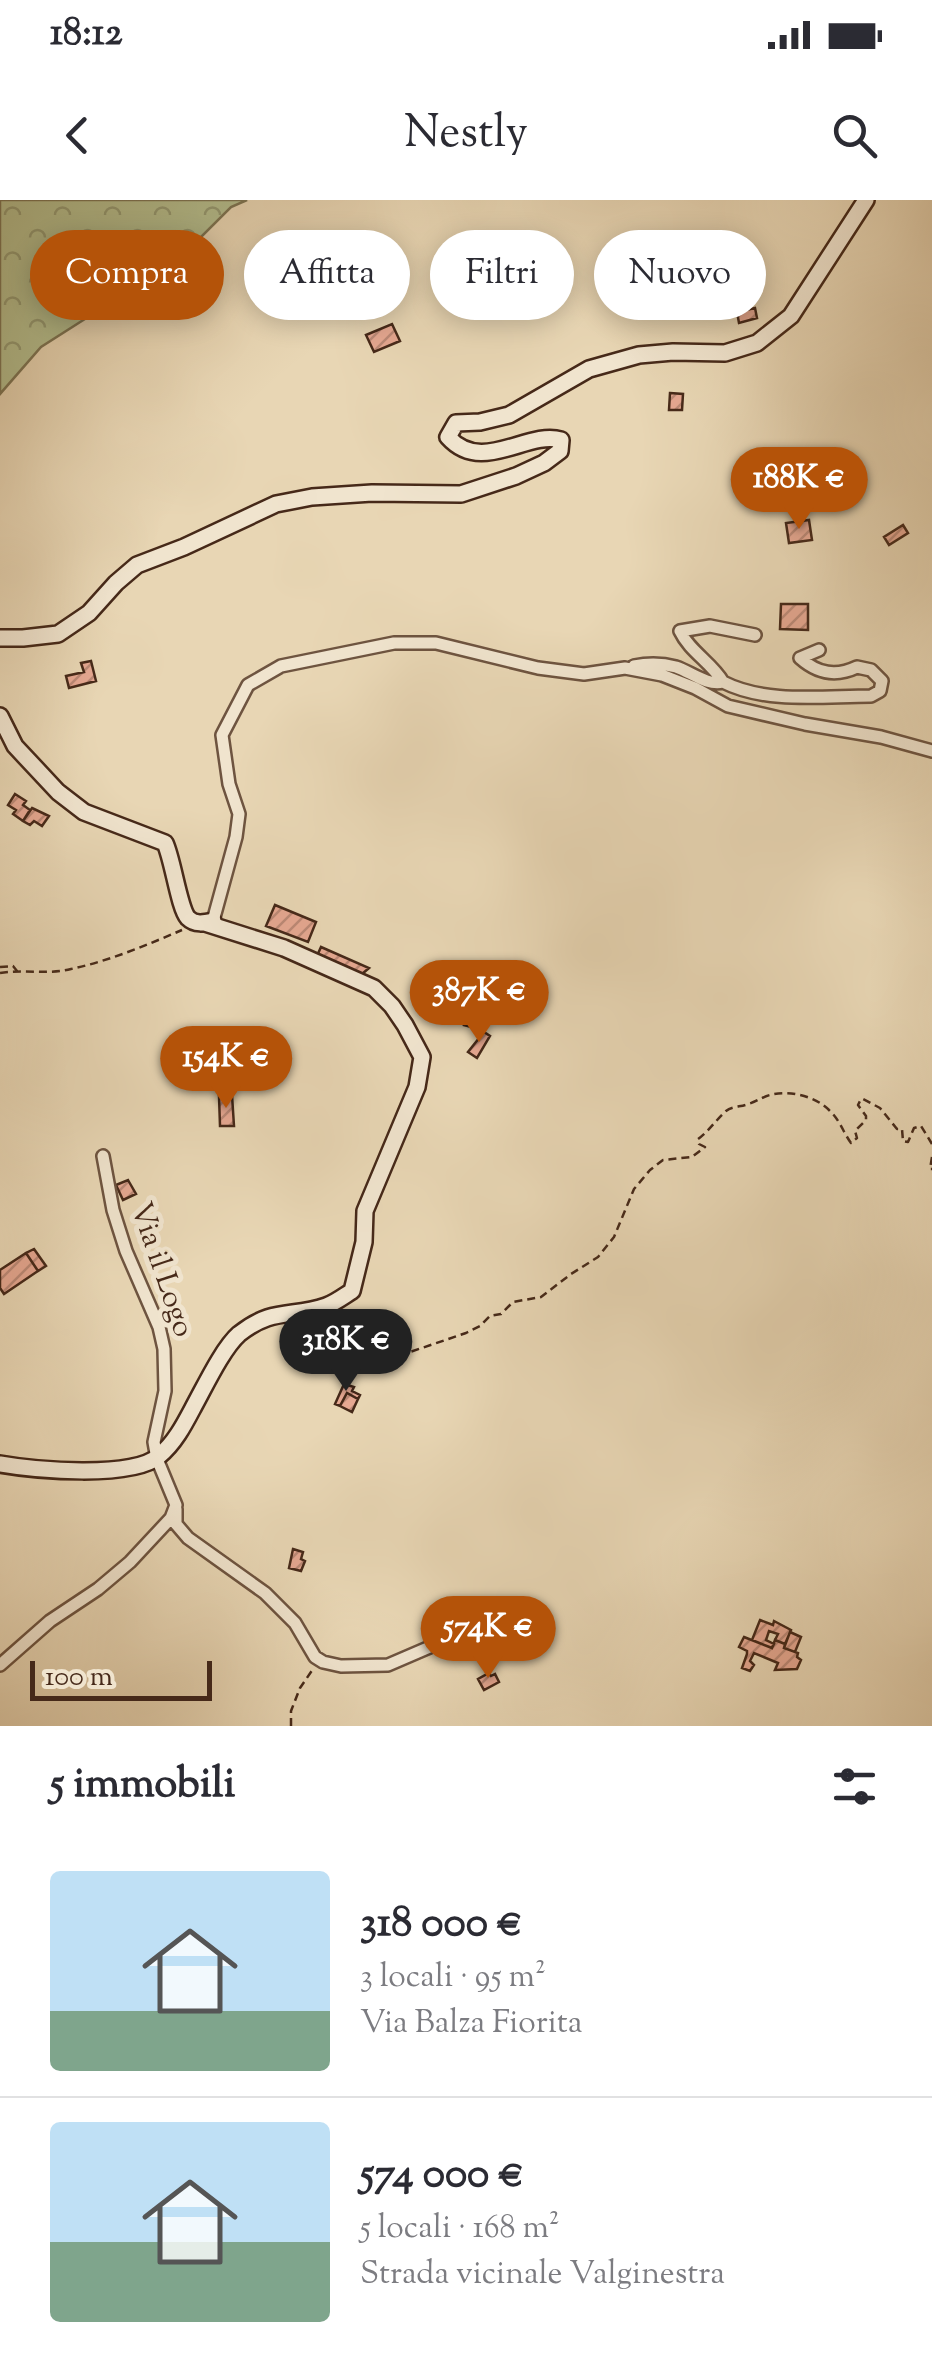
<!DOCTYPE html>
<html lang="it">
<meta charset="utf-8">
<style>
:root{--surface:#fff;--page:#f7f7f7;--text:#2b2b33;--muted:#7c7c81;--line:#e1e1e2;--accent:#b45309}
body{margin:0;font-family:"Sorts Mill Goudy",serif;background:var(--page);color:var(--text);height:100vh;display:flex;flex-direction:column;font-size:38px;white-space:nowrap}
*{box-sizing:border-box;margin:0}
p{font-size:32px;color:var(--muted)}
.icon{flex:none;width:55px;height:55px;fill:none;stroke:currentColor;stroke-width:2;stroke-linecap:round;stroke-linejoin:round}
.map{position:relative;height:1526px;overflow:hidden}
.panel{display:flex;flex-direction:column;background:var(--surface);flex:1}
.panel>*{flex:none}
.guide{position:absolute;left:30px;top:30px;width:872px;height:90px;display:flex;gap:20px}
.scale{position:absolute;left:30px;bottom:25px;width:182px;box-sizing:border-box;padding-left:10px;border:5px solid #462919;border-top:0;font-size:28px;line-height:35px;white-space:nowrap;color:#462919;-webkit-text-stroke:8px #f0e4ce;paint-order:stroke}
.price{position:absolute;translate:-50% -85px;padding:0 22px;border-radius:35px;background:var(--accent);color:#fff;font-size:32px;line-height:65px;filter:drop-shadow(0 2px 5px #0008)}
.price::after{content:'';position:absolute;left:50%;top:60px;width:30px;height:22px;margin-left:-15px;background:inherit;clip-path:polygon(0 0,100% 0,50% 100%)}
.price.on{background:#222;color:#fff}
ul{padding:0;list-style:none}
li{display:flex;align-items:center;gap:30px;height:250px;padding:0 50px}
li+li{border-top:2px solid var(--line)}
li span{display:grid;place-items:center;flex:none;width:280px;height:200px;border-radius:10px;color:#555}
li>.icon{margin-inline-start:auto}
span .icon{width:120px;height:120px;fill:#fffc;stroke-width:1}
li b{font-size:42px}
h2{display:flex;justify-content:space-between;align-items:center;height:120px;padding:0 50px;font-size:42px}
.chip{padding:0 35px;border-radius:45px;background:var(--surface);box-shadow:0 5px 25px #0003;font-size:35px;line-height:90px}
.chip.on{background:var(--accent);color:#fff}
.status{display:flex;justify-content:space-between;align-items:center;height:70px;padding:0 50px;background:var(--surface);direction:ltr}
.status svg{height:28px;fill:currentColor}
header{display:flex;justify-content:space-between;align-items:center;height:130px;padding:0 50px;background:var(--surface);font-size:45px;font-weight:600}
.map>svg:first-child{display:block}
.forest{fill:url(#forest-crowns);stroke:#7c7454;stroke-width:2.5}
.building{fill:url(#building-hatch);stroke:#462919;stroke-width:2.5}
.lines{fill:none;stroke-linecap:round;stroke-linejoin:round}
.street-casing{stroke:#6e5440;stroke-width:16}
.secondary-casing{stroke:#462919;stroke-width:20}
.path{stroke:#462919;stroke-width:2.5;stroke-dasharray:8 5;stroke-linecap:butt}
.street{stroke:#f0e4ce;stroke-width:11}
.secondary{stroke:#f0e4ce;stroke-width:15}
.labels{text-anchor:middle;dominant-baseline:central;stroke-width:10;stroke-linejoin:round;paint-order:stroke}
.street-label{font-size:30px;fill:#462919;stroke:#f0e4ce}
</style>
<div class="status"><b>18:12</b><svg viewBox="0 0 49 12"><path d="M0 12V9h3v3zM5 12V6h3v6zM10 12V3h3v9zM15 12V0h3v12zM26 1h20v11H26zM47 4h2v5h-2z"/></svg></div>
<header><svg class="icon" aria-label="back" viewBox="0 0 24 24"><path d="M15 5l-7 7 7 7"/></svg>Nestly<svg class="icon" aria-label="search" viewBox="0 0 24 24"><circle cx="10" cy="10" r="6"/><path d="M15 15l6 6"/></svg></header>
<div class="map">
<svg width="932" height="1526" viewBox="0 0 932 1526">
<defs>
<pattern id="forest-crowns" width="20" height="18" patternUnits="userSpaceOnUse" patternTransform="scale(2.5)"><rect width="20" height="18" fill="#b3be8f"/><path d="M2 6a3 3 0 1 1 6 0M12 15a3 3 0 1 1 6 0" fill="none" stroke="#939a74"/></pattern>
<pattern id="building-hatch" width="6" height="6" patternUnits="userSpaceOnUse" patternTransform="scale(2.5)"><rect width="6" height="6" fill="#e6a892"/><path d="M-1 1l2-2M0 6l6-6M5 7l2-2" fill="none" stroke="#bc8976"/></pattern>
</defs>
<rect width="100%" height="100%" fill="#e8d6b4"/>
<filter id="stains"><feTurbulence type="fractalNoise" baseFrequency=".002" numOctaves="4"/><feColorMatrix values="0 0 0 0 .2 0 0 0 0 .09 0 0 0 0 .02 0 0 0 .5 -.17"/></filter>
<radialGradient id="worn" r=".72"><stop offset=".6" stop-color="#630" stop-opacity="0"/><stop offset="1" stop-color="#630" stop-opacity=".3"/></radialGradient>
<path class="forest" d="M0,0H247L231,7L196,42L132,89L41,147L0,194Z"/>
<path class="building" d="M755,108L757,118L739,123L737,112Z
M392,124L400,141L374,152L366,135Z
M670,193L683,194L682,210H669Z
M809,320L812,340L789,343L786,323Z
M903,325L908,333L889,345L884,337Z
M781,404H808V430L780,429Z
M91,461L96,481L69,488L66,476L84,472L81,463Z
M15,594L26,601L23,605L30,610L23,621L13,614L16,610L8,605Z
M32,608L49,616L42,626L34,621L30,625L23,621Z
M275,705L316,722L308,742L266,726Z
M321,747L369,768L362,774L316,758Z
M467,815L486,821L483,830L464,825Z
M484,832L490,836L477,858L468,852Z
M239,860L249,866L238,886L223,877L229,867L233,869Z
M232,895L234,926H220L219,896Z
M128,980L136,994L123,1000L116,985Z
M34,1049L46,1066L38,1071L26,1053Z
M26,1053L38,1071L4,1094L0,1088V1070Z
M344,1184L354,1187L352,1191L360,1195L358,1199L347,1193L340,1206L335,1204Z
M347,1193L358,1199L352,1212L340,1206Z
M293,1349L303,1352L301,1359L305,1361L301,1371L289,1368Z
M760,1420L773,1425L774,1421L791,1430L785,1444L775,1440L778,1434L769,1431L766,1440L774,1444L772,1448L752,1440Z
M790,1432L801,1437L795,1452L784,1448Z
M744,1437L772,1448L775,1440L785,1444L784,1448L798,1453L797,1457L801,1460L797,1469L775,1470L778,1463L754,1453L750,1461L754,1465L750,1471L742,1468L747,1454V1451L739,1447Z
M489,1473L491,1476L495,1474L499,1482L484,1490L478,1479Z"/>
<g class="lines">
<defs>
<path id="street" d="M634,466C649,463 661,463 676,467C691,472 707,486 723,482C766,504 823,496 871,496L880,491L882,481L871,470L857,467C836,477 818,474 800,458L819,450
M723,482C711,462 690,452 680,431L710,426L755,435
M213,721L236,637L239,614L229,584L222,535L248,485L281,466L394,443H436L538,468L584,474L625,468L662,475L695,488L728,506L805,524L881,537L932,551
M176,1309V1324L188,1338L265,1393L295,1423L315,1457L323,1462L341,1466L388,1465L474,1428L519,1424
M0,1465L50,1421L98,1389L130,1362L171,1318L176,1305L157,1259L154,1242L165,1191L164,1149L159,1127L126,1051L113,1010L103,956"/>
<path id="secondary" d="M0,438H23L58,434L89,413L116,383L137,365L184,347L276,304L312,297L372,293L461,294L516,276L544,263L560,251L561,240C527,230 482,275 448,237L456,223L480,222L509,215L589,169L639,155L673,152L725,153L757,143L791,116L866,0
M0,516L15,546L58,592L84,612L165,643C173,660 179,708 188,718C195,725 204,723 213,721
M0,1264C34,1270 132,1279 159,1256C175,1243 185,1223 194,1206C205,1186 223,1148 239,1134C273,1107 291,1118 326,1106C335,1103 344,1096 352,1091L364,1042L365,1011L417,887L422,857L405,825L392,806L374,788L284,748L205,723"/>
</defs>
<use href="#street" class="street-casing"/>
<use href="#secondary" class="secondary-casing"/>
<path class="path" d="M0,767L13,766L17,771
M0,773C23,769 48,775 71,769C109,761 147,745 182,730
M932,957L930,969H932
M337,1117C351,1121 363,1124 373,1137C379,1144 381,1150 389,1156L401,1151L407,1153L466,1133L480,1126L490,1116L501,1114L513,1102L541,1097L571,1074L598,1057L614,1037L634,989L650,970L663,960L692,957L705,947L699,944L698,939C709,931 716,920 726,911C732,906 741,907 748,904C756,902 762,897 770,895C790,890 815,896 829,910C840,920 843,932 851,943L857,938L855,931L866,920V916L858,905L861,899H863L880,908L897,929H902L903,941L908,942L914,928L921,926L932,944
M291,1526V1511L300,1488L313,1469"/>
<use href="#street" class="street"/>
<use href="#secondary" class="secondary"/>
</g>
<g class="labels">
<g class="street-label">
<text transform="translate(161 1070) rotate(71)">Via il Logo</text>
</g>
</g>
<rect width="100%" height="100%" filter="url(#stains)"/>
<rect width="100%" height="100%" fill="url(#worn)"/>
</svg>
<div class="scale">100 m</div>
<b class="price" style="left:799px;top:332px">188K €</b>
<b class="price" style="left:479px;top:845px">387K €</b>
<b class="price" style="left:226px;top:911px">154K €</b>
<b class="price on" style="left:346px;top:1194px">318K €</b>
<b class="price" style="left:488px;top:1481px">574K €</b>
<div class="guide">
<a class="chip on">Compra</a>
<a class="chip">Affitta</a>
<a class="chip">Filtri</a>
<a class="chip">Nuovo</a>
</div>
</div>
<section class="panel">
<h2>5 immobili<svg class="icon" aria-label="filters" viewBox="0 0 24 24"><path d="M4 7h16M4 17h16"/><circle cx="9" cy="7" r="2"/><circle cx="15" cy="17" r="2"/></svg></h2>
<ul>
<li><span style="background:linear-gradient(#bfe0f5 70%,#7fa58c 0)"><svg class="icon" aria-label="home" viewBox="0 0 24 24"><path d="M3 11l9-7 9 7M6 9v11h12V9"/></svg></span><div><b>318 000 €</b><p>3 locali · 95 m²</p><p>Via Balza Fiorita</p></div></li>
<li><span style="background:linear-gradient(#bfe0f5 60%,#7fa58c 0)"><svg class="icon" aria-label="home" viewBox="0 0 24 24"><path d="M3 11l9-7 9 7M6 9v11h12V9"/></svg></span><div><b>574 000 €</b><p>5 locali · 168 m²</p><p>Strada vicinale Valginestra</p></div></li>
</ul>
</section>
